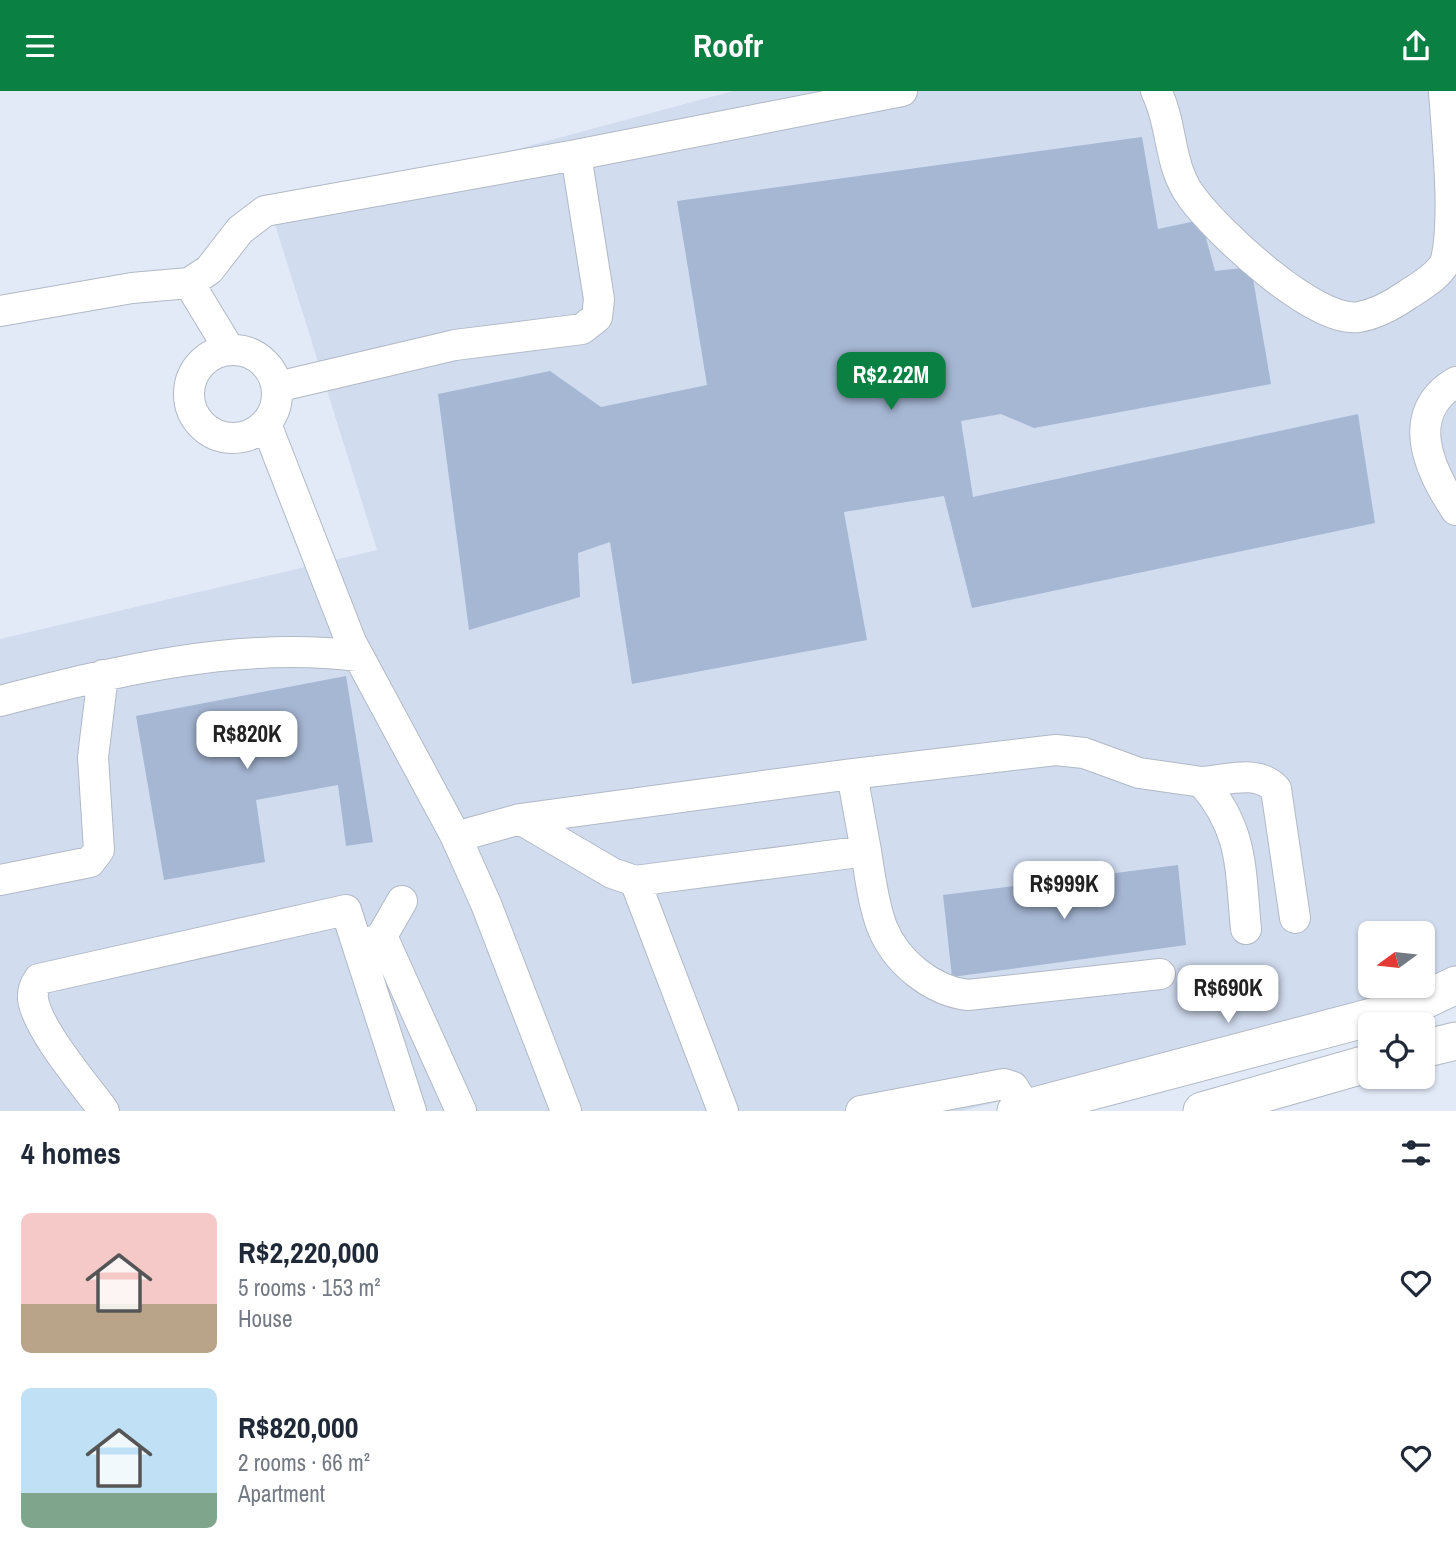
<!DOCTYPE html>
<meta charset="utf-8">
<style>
:root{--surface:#fff;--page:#f2f2f3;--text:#1f2937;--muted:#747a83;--accent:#0b8043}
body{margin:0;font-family:"Archivo Narrow",sans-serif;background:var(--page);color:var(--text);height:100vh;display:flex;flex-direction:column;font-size:26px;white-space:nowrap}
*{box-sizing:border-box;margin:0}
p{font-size:23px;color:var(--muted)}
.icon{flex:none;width:38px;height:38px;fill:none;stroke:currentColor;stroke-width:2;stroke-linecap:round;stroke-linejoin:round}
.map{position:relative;height:1020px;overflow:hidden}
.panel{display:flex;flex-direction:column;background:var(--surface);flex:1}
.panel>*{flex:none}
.needle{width:46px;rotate:255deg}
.buttons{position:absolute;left:1358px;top:830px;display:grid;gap:14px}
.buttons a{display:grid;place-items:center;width:77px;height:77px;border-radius:10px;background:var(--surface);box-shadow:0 2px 5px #0004;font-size:35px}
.price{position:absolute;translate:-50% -60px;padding:0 16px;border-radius:14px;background:#fff;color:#222;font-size:23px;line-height:46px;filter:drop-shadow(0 2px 4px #0008)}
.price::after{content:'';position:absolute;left:50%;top:42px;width:21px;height:16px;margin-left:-10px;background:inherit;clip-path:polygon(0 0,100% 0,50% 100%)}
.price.active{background:var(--accent);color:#fff}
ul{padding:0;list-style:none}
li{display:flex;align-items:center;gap:21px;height:175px;padding:0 21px}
li span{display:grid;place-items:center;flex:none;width:196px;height:140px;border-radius:10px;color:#555}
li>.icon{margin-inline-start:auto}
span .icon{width:84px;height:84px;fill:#fffc;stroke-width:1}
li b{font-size:30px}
h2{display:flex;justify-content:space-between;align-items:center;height:84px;padding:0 21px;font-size:30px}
header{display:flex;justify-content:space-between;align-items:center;height:91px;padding:0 21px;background:var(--accent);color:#fff;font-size:32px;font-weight:700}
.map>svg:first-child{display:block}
.built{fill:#d1dcef;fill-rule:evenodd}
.building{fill:#a6b7d4}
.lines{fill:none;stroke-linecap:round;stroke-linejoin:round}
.minor-casing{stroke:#b1b9c5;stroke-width:32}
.major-casing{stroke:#b1b9c5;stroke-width:39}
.minor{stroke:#fff;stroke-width:30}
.major{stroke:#fff;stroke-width:37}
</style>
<header><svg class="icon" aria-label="menu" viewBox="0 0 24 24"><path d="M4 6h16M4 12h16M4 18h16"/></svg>Roofr<svg class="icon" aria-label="share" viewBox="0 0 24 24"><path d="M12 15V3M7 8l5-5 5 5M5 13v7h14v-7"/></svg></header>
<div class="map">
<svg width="1456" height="1020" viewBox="0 0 1456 1020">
<rect width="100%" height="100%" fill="#e2eaf7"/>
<path class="built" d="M733,0H1456V879L1408,906L962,1020H0V548L377,459L272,124ZM1370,842H1423V894H1370Z"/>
<path class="building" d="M1142,46L1158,138L1201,129L1215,180L1251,176L1271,293L1034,337L1001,323L961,330L973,406L1358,323L1375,432L972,517L944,405L844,421L867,549L632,593L610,451L578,462L580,506L469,539L438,303L550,280L601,316L707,294L677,110Z
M346,585L373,751L346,755L338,694L256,709L265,771L164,789L136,625Z
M1178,774L1186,854L952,886L943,804Z"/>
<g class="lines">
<defs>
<path id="minor" d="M1156,0C1173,33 1168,74 1191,105C1216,140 1315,233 1359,226C1376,223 1394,213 1407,204C1419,196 1441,184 1446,169C1456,126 1447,47 1444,0
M576,64L902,0
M189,192L209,179L240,139L265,120L576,64L599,208L597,226L582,238L455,254L277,296
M0,220L132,197L189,192L229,258
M189 303a44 44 0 1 1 88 0a44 44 0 1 1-88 0Z
M1456,291C1403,322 1429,379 1456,419
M266,333L351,551L456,746
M0,610C117,580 237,550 358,565
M852,683L866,760
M1202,691C1228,689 1257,678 1276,698L1295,827
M520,728L612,782L635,790L866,760C870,785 873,812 882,836C896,871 932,900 968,904L1160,883
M0,789L90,771L99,759L93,666L103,584
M635,790L723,1020
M382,845L461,1020
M366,855L382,845L402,810
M104,1020C85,994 37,938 33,908C32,900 34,895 39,888L346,819L411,1020
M566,1020L486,813L456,746L520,728L852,683L1056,659L1084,662L1139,682L1202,691C1244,739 1240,778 1246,838
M861,1020L1004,993L1013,996L1026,1017"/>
<path id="major" d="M1423,958L1456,950
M1016,1020L1410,916L1456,894
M1202,1020L1370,972"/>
</defs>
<use href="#minor" class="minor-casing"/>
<use href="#major" class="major-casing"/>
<use href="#minor" class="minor"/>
<use href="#major" class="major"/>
</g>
</svg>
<div class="buttons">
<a><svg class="needle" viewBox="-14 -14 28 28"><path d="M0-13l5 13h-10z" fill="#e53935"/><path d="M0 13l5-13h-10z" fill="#747a83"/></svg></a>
<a><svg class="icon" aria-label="locate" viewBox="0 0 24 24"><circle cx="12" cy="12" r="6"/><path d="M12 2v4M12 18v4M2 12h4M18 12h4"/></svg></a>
</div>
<b class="price active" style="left:891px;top:321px">R$2.22M</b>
<b class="price" style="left:247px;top:680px">R$820K</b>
<b class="price" style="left:1064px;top:830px">R$999K</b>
<b class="price" style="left:1228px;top:934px">R$690K</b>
</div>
<section class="panel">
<h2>4 homes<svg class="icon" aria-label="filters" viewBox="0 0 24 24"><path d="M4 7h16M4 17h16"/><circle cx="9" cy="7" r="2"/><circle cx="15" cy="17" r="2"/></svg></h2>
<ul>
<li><span style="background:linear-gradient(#f6c9c9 65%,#b9a48a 0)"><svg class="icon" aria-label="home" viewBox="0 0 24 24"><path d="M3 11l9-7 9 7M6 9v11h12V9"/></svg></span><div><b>R$2,220,000</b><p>5 rooms · 153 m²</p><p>House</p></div><svg class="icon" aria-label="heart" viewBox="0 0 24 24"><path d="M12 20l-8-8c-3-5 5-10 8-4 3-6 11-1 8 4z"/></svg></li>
<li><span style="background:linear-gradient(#bfe0f5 75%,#7fa58c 0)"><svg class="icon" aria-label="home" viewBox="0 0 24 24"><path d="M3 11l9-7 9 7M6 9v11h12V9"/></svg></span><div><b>R$820,000</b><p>2 rooms · 66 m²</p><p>Apartment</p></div><svg class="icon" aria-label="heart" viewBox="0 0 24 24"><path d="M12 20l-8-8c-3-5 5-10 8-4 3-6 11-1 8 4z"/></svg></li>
</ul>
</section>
